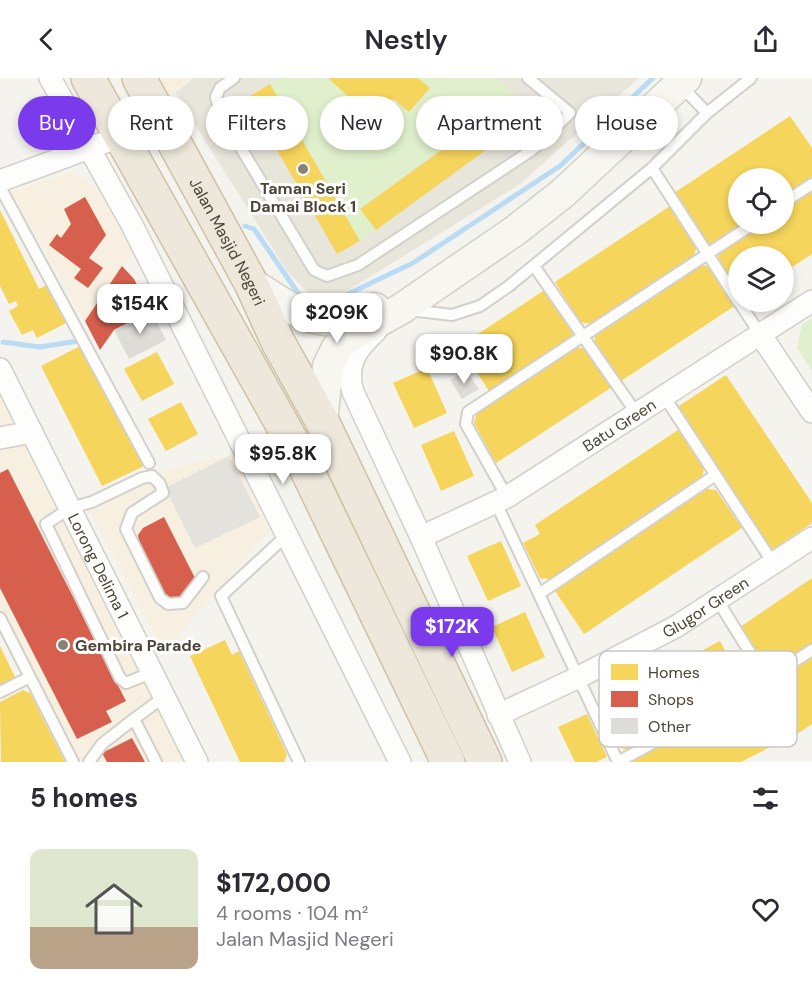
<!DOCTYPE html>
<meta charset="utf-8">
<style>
:root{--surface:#fff;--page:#f2f2f3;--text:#2b2b33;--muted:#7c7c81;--accent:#7c3aed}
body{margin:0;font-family:"DM Sans",sans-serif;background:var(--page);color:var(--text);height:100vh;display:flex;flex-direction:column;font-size:22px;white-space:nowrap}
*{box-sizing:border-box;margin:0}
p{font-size:20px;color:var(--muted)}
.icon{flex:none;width:33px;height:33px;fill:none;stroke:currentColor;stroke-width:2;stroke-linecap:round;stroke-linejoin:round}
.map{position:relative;height:684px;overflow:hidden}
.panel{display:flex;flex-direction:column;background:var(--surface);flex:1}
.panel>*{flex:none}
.top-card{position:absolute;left:18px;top:18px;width:777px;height:54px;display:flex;gap:12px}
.fabs{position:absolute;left:728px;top:90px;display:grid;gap:12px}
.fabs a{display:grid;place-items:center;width:66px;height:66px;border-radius:50%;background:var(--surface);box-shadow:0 3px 9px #0003;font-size:30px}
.price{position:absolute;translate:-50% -51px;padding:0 14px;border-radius:12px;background:#fff;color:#222;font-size:20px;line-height:39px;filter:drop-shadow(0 2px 3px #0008)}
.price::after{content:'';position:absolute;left:50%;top:36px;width:18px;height:14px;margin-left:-9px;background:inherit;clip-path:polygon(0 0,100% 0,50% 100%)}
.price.active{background:var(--accent);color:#fff}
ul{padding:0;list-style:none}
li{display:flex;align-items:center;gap:18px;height:150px;padding:0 30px}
li span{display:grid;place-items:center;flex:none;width:168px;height:120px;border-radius:12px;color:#555}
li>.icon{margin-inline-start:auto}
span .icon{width:72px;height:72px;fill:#fffc;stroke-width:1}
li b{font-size:26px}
h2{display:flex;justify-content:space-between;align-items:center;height:72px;padding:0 30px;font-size:26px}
.pill{padding:0 21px;border-radius:27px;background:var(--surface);box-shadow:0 3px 9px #0003;font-size:21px;line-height:54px}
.pill.active{background:var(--accent);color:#fff}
header{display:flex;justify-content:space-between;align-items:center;height:78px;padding:0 30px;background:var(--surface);font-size:27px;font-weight:600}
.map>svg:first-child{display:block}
.residential{fill:#e8e5db}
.commercial{fill:#f7efe0}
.green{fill:#e0f0cc}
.parking{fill:#e3e2dc}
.homes{fill:#f6d55c}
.shops{fill:#d6604d}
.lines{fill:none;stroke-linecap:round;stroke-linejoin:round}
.stream{stroke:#bbdbf5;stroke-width:5}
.building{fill:#dedcd6}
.lane-casing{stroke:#d2d0cb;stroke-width:14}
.street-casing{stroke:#d2d0cb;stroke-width:24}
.secondary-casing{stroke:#d4d0c4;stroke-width:33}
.highway-casing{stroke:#cec2a6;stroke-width:36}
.lane{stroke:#fdfdfc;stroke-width:10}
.street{stroke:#fdfdfc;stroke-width:21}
.secondary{stroke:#f7f6f1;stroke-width:30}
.highway{stroke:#ede8db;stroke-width:33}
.poi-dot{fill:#878277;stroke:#fff;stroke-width:2}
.labels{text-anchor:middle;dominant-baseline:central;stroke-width:6;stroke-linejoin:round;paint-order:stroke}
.poi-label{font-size:16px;font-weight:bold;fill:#4c4537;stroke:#fff}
.street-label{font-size:16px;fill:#4c4537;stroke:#fff}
.key{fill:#fff;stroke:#c9c7c3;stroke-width:1.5}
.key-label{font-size:16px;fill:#4c4537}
</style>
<header><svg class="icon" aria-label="back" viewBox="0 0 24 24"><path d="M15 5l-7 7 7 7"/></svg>Nestly<svg class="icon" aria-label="share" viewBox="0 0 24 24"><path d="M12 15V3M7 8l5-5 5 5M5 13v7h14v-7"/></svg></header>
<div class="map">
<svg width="812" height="684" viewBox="0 0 812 684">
<rect width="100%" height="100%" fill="#f4f3ee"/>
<path class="residential" d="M194,0H639L520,106L347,213L327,220L314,218L306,213L287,193L175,15Z"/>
<path class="commercial" d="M154,0H194L165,20Z
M71,94L85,101L98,114L125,159L132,176L85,243L10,114Z
M0,291L197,684H73L0,540Z
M233,377L269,453L163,574L91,434L166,391Z"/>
<path class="green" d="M280,0H328L375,43L394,21L409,34L429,10L418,0H496L532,32L529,41L523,45L507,24L360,130L376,152L360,163L270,6Z
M812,240V293L797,270L802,246Z"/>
<path class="parking" d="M229,378L260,439L195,470L165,410Z"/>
<path class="homes" d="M328,0H418L430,10L409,34L394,21L375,43Z
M270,6L360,163L337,176L247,20Z
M508,24L523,45L376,152L360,131Z
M790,38L812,70V98L783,119V100H738V146H745L713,168L706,165L674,115Z
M812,110V176L783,195V178H738V211L718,181L720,171L759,146H783V130Z
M670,128L697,167L693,181L592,246L580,244L555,204Z
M0,132L39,211L49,206L68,244L37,260L33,252L22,257L9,233L18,228L16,223L9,226L0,208Z
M698,186L710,189L736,227L621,303L595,264V252Z
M546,211L573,251L572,259L489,313L460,268Z
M82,267L144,388L102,408L41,288Z
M575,269L586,271L612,309L496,385L474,345L477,334Z
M157,274L174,306L142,323L124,291Z
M427,290L447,335L414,350L393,305Z
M726,297L812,425V445L772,472L676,330Z
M181,324L198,356L166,373L148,341Z
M678,352L704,390L702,401L550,501L540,500L523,465L540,456L535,447Z
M454,353L474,398L441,413L421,367Z
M707,411L716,412L742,450L584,556L555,513Z
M501,463L521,508L488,523L467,478Z
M812,500V565L776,589L765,585L740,549Z
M525,534L545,579L512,594L492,549Z
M225,562L232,577L239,573L287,676L284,684H240L190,578Z
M720,563L745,609L627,672L621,670L599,627Z
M0,568L16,601L0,609Z
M812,578V646L788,662L757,615Z
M23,612L30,615L65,684H1L0,624Z
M754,618L780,664L741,684H627Z
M587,636L607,679L596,684H575L558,649Z"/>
<path class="shops" d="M85,119L106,157L89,180L103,190L88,210L74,200L81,191L49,167L57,156L61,160L71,146L64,131Z
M122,188L134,201L151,233L114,252L100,272L85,243Z
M8,391L126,623L106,633L112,644L77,661L0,510V395Z
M164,439L196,502L181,521H169L165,518L144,475L142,477L137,467L139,466L138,457L143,450Z
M132,660L145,684H107L102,675Z"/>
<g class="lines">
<path class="stream" d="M245,148L254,151L298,215L309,223L329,225L413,185L560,88L653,0
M3,264L40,269L78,263"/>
</g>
<path class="building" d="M151,233L166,262L129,281L114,252Z
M466,292L479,311L462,321L450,302Z"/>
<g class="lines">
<defs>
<path id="lane" d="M234,0L220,10L216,19L220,35L314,192L327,198L358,187L532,72L570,35L528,0
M680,7L707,35
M652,90L738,223
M0,109L149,385
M783,125L812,106
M534,188L637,336
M739,224L760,256
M410,232L452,237L480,228L509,208L652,90L707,35L751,0
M664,318L773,485
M507,419L466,346L468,334L753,146
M496,425L618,684
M287,457L221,518L299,684
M539,516L714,398
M718,523L767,602
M0,540L73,684
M153,594L126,605L120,600L46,446L70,430L92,424L142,400L152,398L160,406L163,415L132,435L126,451L160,520L168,526L183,525L203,499
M0,614L30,599
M89,684L102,666L134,641
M156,684L134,641L165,618
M618,684L745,615L812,572"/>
<g id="street">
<path d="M50,0L132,147L400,684"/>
<path d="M0,103L122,58"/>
<path d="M376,253C356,271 345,287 353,314L421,459L520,684"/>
<path d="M760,256L812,334"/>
<path id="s1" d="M0,291L197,684"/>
<path d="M0,360L32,354"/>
<path id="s2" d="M421,459L507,419L812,223"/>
<path id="s3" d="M498,637L579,599L677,548L812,460"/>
</g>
<path id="secondary" d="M251,205C277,221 306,246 339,242C351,241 364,234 375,230
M322,343L328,288L337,270L345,262L401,231L516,152L563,115L686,0"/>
<g id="highway">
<path d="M88,0L300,378L448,684"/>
<path id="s4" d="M139,0L251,205L278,264L322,343L485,684"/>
</g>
</defs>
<use href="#lane" class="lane-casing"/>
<use href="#street" class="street-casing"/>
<use href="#secondary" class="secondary-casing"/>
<use href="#highway" class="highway-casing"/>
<use href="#lane" class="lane"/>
<use href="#street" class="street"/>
<use href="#secondary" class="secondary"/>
<use href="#highway" class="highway"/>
</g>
<g class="poi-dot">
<circle cx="303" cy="91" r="6"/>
<circle cx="63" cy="567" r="6"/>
</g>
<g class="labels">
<g class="poi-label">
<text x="303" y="110">Taman Seri<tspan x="303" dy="18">Damai Block 1</tspan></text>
<text x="75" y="567" text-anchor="start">Gembira Parade</text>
</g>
<g class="street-label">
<text stroke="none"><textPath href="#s4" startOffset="186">Jalan Masjid Negeri</textPath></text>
<text stroke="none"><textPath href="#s2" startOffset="228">Batu Green</textPath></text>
<text stroke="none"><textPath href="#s1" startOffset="220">Lorong Delima 1</textPath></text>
<text stroke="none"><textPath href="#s3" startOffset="234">Glugor Green</textPath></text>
</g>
</g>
<rect x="599" y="573" width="198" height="96" rx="9" class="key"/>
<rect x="611" y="586" width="27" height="16" fill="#f6d55c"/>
<rect x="611" y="613" width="27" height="16" fill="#d6604d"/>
<rect x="611" y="640" width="27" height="16" fill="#dedcd6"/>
<g class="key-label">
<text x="648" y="600">Homes</text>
<text x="648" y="627">Shops</text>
<text x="648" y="654">Other</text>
</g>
</svg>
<div class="fabs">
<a><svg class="icon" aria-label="locate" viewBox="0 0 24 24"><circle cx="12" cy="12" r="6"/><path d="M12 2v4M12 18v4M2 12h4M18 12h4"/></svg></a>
<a><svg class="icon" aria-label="layers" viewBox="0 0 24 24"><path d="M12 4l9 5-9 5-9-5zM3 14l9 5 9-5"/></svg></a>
</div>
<b class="price" style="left:140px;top:257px">$154K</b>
<b class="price" style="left:337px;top:266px">$209K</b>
<b class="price" style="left:464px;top:307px">$90.8K</b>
<b class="price" style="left:283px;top:407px">$95.8K</b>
<b class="price active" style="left:452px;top:580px">$172K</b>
<div class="top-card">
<a class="pill active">Buy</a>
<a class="pill">Rent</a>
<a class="pill">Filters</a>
<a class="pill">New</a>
<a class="pill">Apartment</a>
<a class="pill">House</a>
</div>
</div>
<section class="panel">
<h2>5 homes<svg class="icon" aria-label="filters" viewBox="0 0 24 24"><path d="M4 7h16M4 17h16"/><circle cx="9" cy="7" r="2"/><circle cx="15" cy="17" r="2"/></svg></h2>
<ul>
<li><span style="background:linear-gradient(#dfe7d0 65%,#b9a48a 0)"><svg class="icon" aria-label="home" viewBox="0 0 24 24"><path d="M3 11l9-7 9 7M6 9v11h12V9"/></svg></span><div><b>$172,000</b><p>4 rooms · 104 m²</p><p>Jalan Masjid Negeri</p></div><svg class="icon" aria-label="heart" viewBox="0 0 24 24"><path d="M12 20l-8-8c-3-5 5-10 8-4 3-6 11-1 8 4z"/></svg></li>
</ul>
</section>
